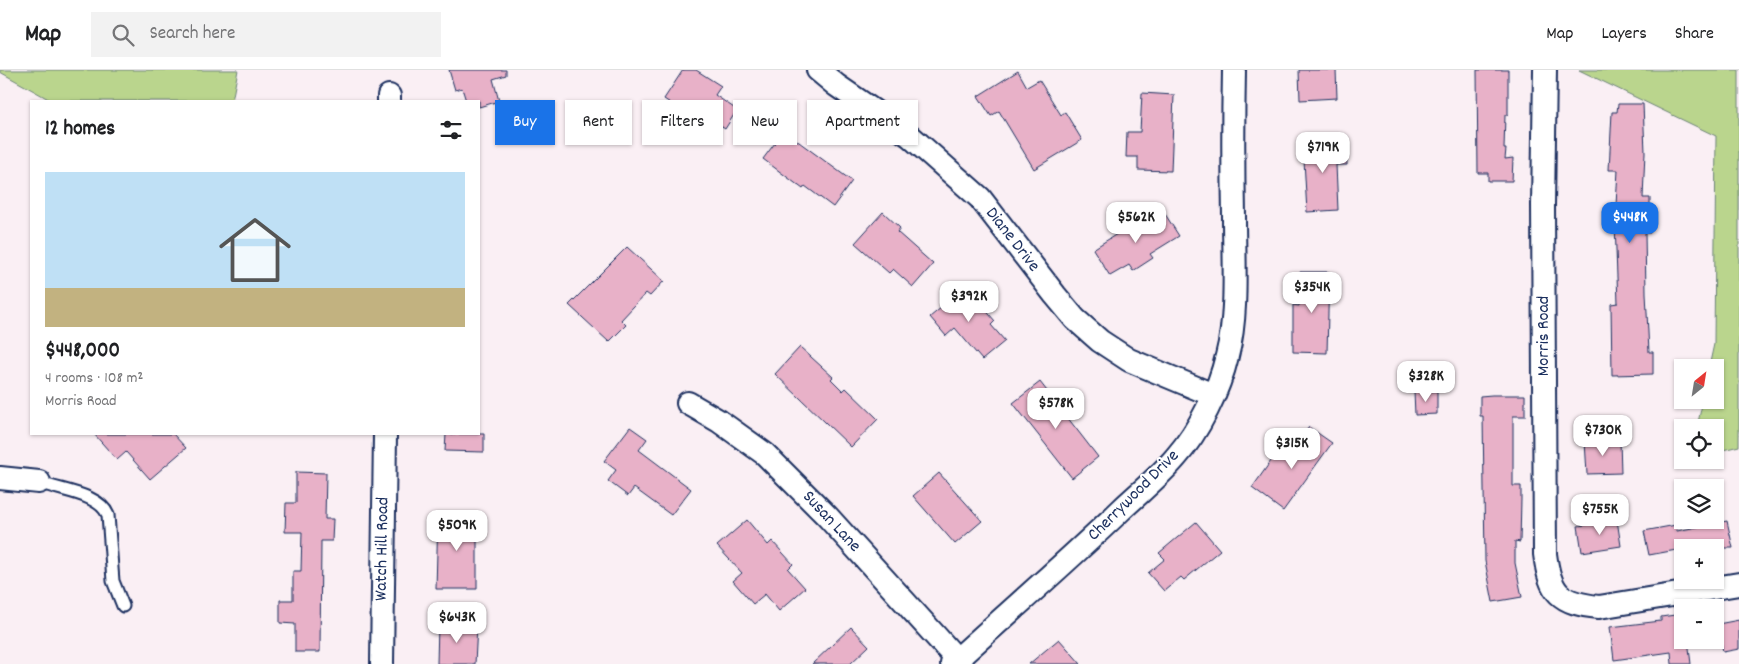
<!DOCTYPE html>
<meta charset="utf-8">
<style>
:root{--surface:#fff;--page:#f2f2f2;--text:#202124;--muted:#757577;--line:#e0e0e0;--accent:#1a73e8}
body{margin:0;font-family:Dekko,sans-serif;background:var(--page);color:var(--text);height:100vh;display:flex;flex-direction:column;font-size:19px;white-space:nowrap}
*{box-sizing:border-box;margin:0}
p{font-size:16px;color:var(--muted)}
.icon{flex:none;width:28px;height:28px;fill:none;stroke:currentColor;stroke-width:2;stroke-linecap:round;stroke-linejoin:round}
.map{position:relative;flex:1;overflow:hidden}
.side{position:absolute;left:30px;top:30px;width:450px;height:335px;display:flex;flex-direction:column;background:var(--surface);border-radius:0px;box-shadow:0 1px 4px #0004}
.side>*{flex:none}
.banner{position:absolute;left:495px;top:30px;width:475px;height:45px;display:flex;gap:10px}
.needle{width:32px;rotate:30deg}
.controls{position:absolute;left:1674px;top:289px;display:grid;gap:10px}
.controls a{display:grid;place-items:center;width:50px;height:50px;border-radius:0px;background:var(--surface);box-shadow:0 1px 4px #0004;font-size:25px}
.price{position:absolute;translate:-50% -42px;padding:0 11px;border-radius:10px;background:#fff;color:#222;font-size:16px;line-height:32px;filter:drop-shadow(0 1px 2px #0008)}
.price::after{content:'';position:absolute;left:50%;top:30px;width:15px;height:11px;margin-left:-8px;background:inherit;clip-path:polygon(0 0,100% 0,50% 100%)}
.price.active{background:var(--accent);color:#fff}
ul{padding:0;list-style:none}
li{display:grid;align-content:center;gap:10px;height:265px;padding:0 15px}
li span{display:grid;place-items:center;height:155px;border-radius:0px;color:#555}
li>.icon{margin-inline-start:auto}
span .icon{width:90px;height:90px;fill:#fffc;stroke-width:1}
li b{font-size:21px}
h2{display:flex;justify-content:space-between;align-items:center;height:60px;padding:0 15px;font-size:21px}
.pill{padding:0 18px;border-radius:0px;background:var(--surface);box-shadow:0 1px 4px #0004;font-size:18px;line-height:45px}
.pill.active{background:var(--accent);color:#fff}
header{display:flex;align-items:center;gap:30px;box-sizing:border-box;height:70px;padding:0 25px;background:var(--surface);border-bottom:1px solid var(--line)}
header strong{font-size:24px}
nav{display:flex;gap:28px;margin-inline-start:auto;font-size:18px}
.search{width:350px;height:45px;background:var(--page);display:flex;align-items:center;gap:12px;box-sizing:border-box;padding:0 18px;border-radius:0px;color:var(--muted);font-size:19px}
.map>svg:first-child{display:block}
.green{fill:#bad58d;stroke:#6a8276}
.building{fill:#e8b1c8;stroke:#1b2f5e}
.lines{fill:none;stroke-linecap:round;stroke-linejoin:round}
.lane-casing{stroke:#1b2f5e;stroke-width:15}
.street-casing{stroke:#1b2f5e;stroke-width:26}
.lane{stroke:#fff;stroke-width:11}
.street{stroke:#fff;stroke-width:22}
.labels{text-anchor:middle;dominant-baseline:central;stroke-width:4;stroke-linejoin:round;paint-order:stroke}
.street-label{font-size:18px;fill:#1b2f5e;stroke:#fff}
</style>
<header>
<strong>Map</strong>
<div class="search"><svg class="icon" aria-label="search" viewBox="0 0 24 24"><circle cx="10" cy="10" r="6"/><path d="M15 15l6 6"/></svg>Search here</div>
<nav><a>Map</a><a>Layers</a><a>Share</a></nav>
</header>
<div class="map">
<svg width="1739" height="594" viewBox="0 0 1739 594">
<rect width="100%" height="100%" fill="#faeff4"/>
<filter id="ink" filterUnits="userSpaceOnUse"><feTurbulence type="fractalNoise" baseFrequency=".02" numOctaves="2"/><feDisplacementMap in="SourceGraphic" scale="10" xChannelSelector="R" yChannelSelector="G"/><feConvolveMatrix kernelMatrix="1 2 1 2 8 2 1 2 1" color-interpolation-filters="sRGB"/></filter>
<g filter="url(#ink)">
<path class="green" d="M0,0H238L232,31H52L0,2Z
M1579,0H1739V376L1715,382V358L1697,357L1703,330H1715V298L1709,297L1714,274L1716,66Z"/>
<path class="building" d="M449,0H506V5L493,9L499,31L479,37V31H466L462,18L455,20Z
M683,0H696L721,16L715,25L737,40L725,59L686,33L681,40L664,29Z
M1299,0H1336L1337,28L1300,30Z
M1477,0H1508V45H1505L1504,79H1506L1505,89L1513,88L1512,111H1488V103H1478Z
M1018,1L1027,17L1039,10L1061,45L1065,42L1082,70L1034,99L999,41L991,46L978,26Z
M1142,23L1174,25L1171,101L1138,100V87H1126L1127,62H1140Z
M1618,34H1643L1645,82L1643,128H1650V163H1645L1646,223L1649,282H1653V304L1612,305L1611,234L1618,233L1615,153L1618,100H1609L1612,42H1617Z
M784,61L852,111L833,137L805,116L803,119L763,89Z
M1346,71L1347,95H1336L1338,140L1307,142L1303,73Z
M883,142L900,158L897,162L933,194L913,217L893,199L889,203L855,173Z
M1152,142L1157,150L1165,144L1179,166L1150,184L1153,188L1133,201L1129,195L1110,206L1093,179Z
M627,177L664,211L650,226L646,223L621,250L626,255L609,272L569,235Z
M1300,202H1329L1327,283L1293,282V235L1299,236Z
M966,217L995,251L991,255L1005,271L982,290L955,258L946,266L930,247Z
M800,277L833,307L831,309L843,321L846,318L878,349L851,377L775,304Z
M1040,312L1098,387L1072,408L1013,333Z
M1414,321H1437V344L1415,345Z
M1492,325H1525V346H1513V416H1521V429L1520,472L1515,471V493L1522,527L1493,532L1485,491L1483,346H1480V326Z
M630,357L647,369L639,380L691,419L671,445L634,418L628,426L608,411L616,400L604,391Z
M1309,357L1332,373L1283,441L1252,418L1278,381L1287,388Z
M94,364H173L186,378L150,409L126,382L117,390Z
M446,364H484V382L445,381Z
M1620,370L1621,403L1587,404L1585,371Z
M296,402L326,403L325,449H333L332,471H321L320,582H295V554L280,553V530H293V501H301L302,462H285L286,433H296Z
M939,403L982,451L955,474L913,426Z
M438,444L477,445V519H436Z
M747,450L768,475L772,471L793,494L788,499L805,518L779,541L765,524L753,534L733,511L742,503L717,476Z
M1617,450L1621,476L1582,482L1578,456Z
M1727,451L1733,478H1682V479L1649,485L1644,461L1676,455L1677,461Z
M1196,452L1220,480L1184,510L1181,507L1164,521L1148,503L1165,489L1159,483Z
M1682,544V570H1688L1691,594H1672L1671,582L1614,590L1610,557L1661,551V547Z
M1739,550V579L1723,582L1718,554Z
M438,554L477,555L475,594H437Z
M851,557L869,576L850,594H812Z
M1059,569L1081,594H1029Z"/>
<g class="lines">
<defs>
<path id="lane" d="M39,412C59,421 99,423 108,445L113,511L123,536"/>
<path id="street" d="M818,0L836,15L910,66L980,128L1055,225L1075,249L1100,271L1129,290L1213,325
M1545,0L1543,135L1545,484C1550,523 1559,533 1599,537L1739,514
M389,31V26
M688,333L719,351L765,384L827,446L961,594
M0,408L39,412
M382,594L385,364
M952,594C1009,542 1067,492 1122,439C1140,422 1160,406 1176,387C1199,361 1219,320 1227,286C1238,245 1234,190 1234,147C1233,98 1233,49 1234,0"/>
</defs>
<use href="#lane" class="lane-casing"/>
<use href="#street" class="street-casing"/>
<use href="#lane" class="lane"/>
<use href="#street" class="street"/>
</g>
</g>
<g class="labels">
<g class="street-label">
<text transform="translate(1012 170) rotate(52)">Diane Drive</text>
<text transform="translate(1544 266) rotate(-90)">Morris Road</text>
<text transform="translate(1134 426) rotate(-45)">Cherrywood Drive</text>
<text transform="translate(831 452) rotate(47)">Susan Lane</text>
<text transform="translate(383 479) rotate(-89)">Watch Hill Road</text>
</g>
</g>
</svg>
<div class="controls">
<a><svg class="needle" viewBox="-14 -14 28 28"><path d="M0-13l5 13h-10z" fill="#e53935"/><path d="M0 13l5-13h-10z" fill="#757577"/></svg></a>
<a><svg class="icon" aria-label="locate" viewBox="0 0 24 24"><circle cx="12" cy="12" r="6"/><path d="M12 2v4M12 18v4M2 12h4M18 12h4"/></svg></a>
<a><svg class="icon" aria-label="layers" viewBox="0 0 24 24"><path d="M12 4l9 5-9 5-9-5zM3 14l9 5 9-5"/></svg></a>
<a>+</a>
<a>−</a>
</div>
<b class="price" style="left:1323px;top:104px">$719K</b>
<b class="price" style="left:1136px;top:174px">$562K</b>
<b class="price active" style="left:1630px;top:174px">$448K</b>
<b class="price" style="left:1312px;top:244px">$354K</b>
<b class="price" style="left:969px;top:253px">$392K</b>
<b class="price" style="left:1426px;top:333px">$328K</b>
<b class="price" style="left:1056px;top:360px">$578K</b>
<b class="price" style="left:1603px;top:387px">$730K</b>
<b class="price" style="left:1292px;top:400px">$315K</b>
<b class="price" style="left:1600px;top:466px">$755K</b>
<b class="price" style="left:457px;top:482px">$509K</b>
<b class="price" style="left:457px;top:574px">$643K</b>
<div class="banner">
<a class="pill active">Buy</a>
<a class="pill">Rent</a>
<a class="pill">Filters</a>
<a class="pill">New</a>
<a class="pill">Apartment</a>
</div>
<section class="side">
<h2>12 homes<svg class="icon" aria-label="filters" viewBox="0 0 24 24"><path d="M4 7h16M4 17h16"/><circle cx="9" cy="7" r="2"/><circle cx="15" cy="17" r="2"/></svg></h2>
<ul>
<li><span style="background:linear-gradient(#bfe0f5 75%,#c2b280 0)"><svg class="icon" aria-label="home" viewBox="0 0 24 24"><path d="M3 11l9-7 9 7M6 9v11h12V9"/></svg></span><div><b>$448,000</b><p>4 rooms · 108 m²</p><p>Morris Road</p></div></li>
</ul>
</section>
</div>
